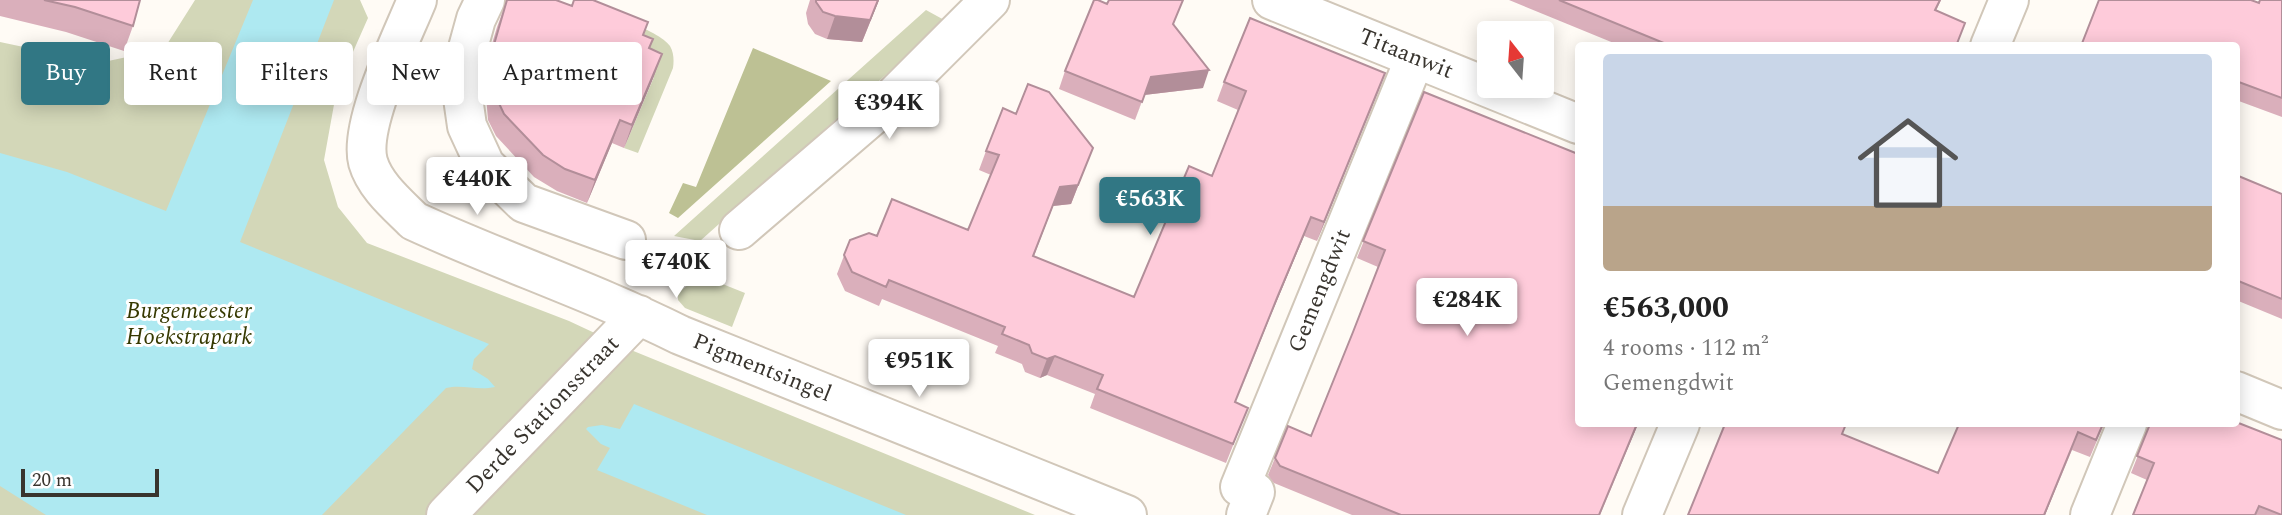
<!DOCTYPE html>
<meta charset="utf-8">
<style>
:root{--surface:#fff;--page:#f2f2f2;--text:#222;--muted:#767676;--line:#e0e0e0;--accent:#317784}
body{margin:0;font-family:Spectral,serif;background:var(--page);color:var(--text);height:100vh;display:flex;flex-direction:column;font-size:26px;white-space:nowrap}
*{box-sizing:border-box;margin:0}
p{font-size:23px;color:var(--muted)}
.icon{flex:none;width:38px;height:38px;fill:none;stroke:currentColor;stroke-width:2;stroke-linecap:round;stroke-linejoin:round}
.map{position:relative;flex:1;overflow:hidden}
.details{position:absolute;left:1575px;top:42px;width:665px;height:385px;display:flex;flex-direction:column;background:var(--surface);border-radius:7px;box-shadow:0 4px 18px #0003}
.details>*{flex:none}
.hud{position:absolute;left:21px;top:42px;width:665px;height:63px;display:flex;gap:14px}
.needle{width:46px;rotate:343deg}
.tools{position:absolute;left:1477px;top:21px;display:grid;gap:14px}
.tools a{display:grid;place-items:center;width:77px;height:77px;border-radius:7px;background:var(--surface);box-shadow:0 4px 18px #0003;font-size:35px}
.scale{position:absolute;left:21px;bottom:18px;width:138px;box-sizing:border-box;padding-left:7px;border:4px solid #38342e;border-top:0;font-size:19px;line-height:24px;white-space:nowrap;color:#38342e;-webkit-text-stroke:5px #fff;paint-order:stroke}
.price{position:absolute;translate:-50% -60px;padding:0 16px;border-radius:7px;background:#fff;color:#222;font-size:23px;line-height:46px;filter:drop-shadow(0 2px 4px #0008)}
.price::after{content:'';position:absolute;left:50%;top:42px;width:21px;height:16px;margin-left:-10px;background:inherit;clip-path:polygon(0 0,100% 0,50% 100%)}
.price.active{background:var(--accent);color:#fff}
ul{padding:0;list-style:none}
li{display:grid;align-content:center;gap:14px;height:371px;padding:0 28px}
li+li{border-top:2px solid var(--line)}
li span{display:grid;place-items:center;height:217px;border-radius:7px;color:#555}
li>.icon{margin-inline-start:auto}
span .icon{width:126px;height:126px;fill:#fffc;stroke-width:1}
li b{font-size:30px}
.tag{padding:0 24px;border-radius:7px;background:var(--surface);box-shadow:0 4px 18px #0003;font-size:24px;line-height:63px}
.tag.active{background:var(--accent);color:#fff}
.map>svg:first-child{display:block}
.green{fill:#d3d7b8}
.forest{fill:#bdc194}
.water{fill:#aee9f1}
.lines{fill:none;stroke-linecap:round;stroke-linejoin:round}
.minor-casing{stroke:#d1c7b9;stroke-width:42}
.minor{stroke:#fff;stroke-width:38}
.wall{fill:#daafbb}
.shaded-wall{fill:#b28e99}
.building{fill:#fecbda;stroke:#b28e99;stroke-width:2}
.labels{text-anchor:middle;dominant-baseline:central;stroke-width:6;stroke-linejoin:round;paint-order:stroke}
.street-label{font-size:23px;fill:#38342e;stroke:#fff}
.park-label{font-size:23px;font-style:italic;fill:#363901;stroke:#fff}
</style>
<div class="map">
<svg width="2282" height="515" viewBox="0 0 2282 515">
<rect width="100%" height="100%" fill="#fffbf5"/>
<path class="green" d="M195,0H360L368,18L337,88L324,160L338,207L367,243L569,321L631,350L1035,515H0V42L99,63L164,49Z
M574,1C594,9 660,30 670,46C674,53 674,61 673,68L638,153L624,148L654,77L568,15Z
M926,10L946,21L700,241L674,236Z
M700,275L745,293L732,327L685,308L678,300V293Z"/>
<path class="forest" d="M753,48L831,81L678,218L669,213L683,183L696,187Z"/>
<path class="water" d="M253,0H334L240,242L489,344L474,359L472,369L488,379L495,387C477,391 463,384 446,388L322,515H46L0,486V153L67,172L166,211Z
M634,404L906,515H707L597,470L610,448L601,444L586,429L588,427L602,425L620,429Z"/>
<g class="lines">
<defs>
<path id="minor" d="M417,0C402,37 358,125 368,162C375,186 397,204 414,221C501,261 594,292 680,335L1127,515
M485,0L476,19L460,77L467,126L485,165L524,203L626,240
M1272,0L1578,124
M1990,46L2009,0
M739,230L887,103L990,0
M2236,391L2282,410
M446,515L639,315
M1246,515L1255,492L1240,487L1415,58
M1642,515L1680,424
M2090,515L2127,424"/>
</defs>
<use href="#minor" class="minor-casing"/>
<use href="#minor" class="minor"/>
</g>
<path class="wall" d="M0,0H140L133,26L124,51L66,32L0,16Z
M507,0L644,35L650,49L654,76L624,148L612,143L587,203L557,191L534,177L496,136L488,120L484,71L497,27Z
M810,0H879L862,42L827,39L815,34L808,24L806,13Z
M1509,0H1941L1936,11L1956,46H1621Z
M2282,0V117L2236,100V46L2259,3Z
M1107,4L1174,24L1203,88L1144,95L1135,120L1059,89L1065,71Z
M1385,73L1317,241L1304,236L1270,317L1235,403L1248,408L1226,463L1090,408L1095,394L1047,375L1040,378L1025,372L1022,364L995,353L998,346L882,299L879,306L845,291L837,274L850,240L877,236L968,230L991,175L979,170L986,151L1093,148L1071,204L1053,206L1034,256L1134,297L1212,176L1238,110L1217,101L1224,82Z
M1424,92L1578,424H1638L1600,515H1352L1274,483L1268,475L1275,458L1311,436L1353,332L1378,267L1357,258Z
M2236,175L2282,194V319L2236,300Z
M2104,424L2090,457L2072,450L2045,515H1688L1843,434L1938,473Z
M2148,424H2236L2282,515H2133L2147,480L2131,473L2148,430Z"/>
<path class="shaded-wall" d="M879,0L862,42L827,39L835,16Z
M662,54L654,76L624,148L632,125Z
M1209,70L1203,88L1144,95L1135,120L1151,77Z
M1385,73L1378,92L1317,241L1324,222Z
M620,120L612,143L587,203L595,180Z
M1093,148L1071,204L1053,206L1026,275L1060,187Z
M1311,217L1304,236L1270,317L1228,422L1277,298Z
M1055,356L1047,375L1040,378L1047,359Z
M1637,424H1638L1599,515Z
M2078,432L2045,515H2044Z"/>
<path class="building" d="M44,0H140L133,26L75,7Z
M507,0H556L572,6L574,0H593L648,22L643,35L653,39L649,48L662,54L632,125L620,120L595,180L565,169L543,155L504,114L496,97L493,48Z
M816,0H878L870,20L835,16L823,12L816,2Z
M1094,0H1098L1107,4L1109,0H1183L1173,24L1209,70L1151,77L1142,102L1065,71Z
M1559,0H1940L1935,10L1965,23L1956,46H1671Z
M2099,0H2251L2259,3L2260,0H2282V98L2236,81V46H2081Z
M1250,18L1385,73L1324,222L1311,217L1277,298L1235,402L1248,408L1233,444L1097,389L1103,375L1055,356L1047,359L1032,353L1029,345L1002,334L1005,327L889,280L886,287L852,272L844,255L850,240L869,233L877,236L892,199L968,230L999,155L986,151L1003,108L1016,114L1028,84L1049,92L1093,148L1078,185L1060,187L1033,256L1134,297L1189,166L1212,176L1246,91L1224,82Z
M1424,92L1578,154V424H1637L1599,515H1401L1280,466L1275,458L1288,426L1311,436L1353,332L1385,250L1363,241Z
M2236,175L2282,194V299L2236,280Z
M2236,422L2282,440V515L2259,506L2255,515H2133L2154,463L2137,456L2150,424H2236Z
M1725,424H1846L1842,434L1938,473L1959,424H2103L2096,440L2078,432L2044,515H1688Z"/>
<g class="labels">
<g class="street-label">
<text transform="translate(1406 54) rotate(22)">Titaanwit</text>
<text transform="translate(1320 291) rotate(-68)">Gemengdwit</text>
<text transform="translate(762 368) rotate(22)">Pigmentsingel</text>
<text transform="translate(543 415) rotate(-46)">Derde Stationsstraat</text>
</g>
<g class="park-label">
<text x="189" y="311">Burgemeester<tspan x="189" dy="26">Hoekstrapark</tspan></text>
</g>
</g>
</svg>
<div class="tools">
<a><svg class="needle" viewBox="-14 -14 28 28"><path d="M0-13l5 13h-10z" fill="#e53935"/><path d="M0 13l5-13h-10z" fill="#767676"/></svg></a>
</div>
<div class="scale">20 m</div>
<b class="price" style="left:889px;top:141px">€394K</b>
<b class="price" style="left:477px;top:217px">€440K</b>
<b class="price active" style="left:1150px;top:237px">€563K</b>
<b class="price" style="left:676px;top:300px">€740K</b>
<b class="price" style="left:1467px;top:338px">€284K</b>
<b class="price" style="left:919px;top:399px">€951K</b>
<div class="hud">
<a class="tag active">Buy</a>
<a class="tag">Rent</a>
<a class="tag">Filters</a>
<a class="tag">New</a>
<a class="tag">Apartment</a>
</div>
<section class="details">
<ul>
<li><span style="background:linear-gradient(#c9d6e8 70%,#b9a48a 0)"><svg class="icon" aria-label="home" viewBox="0 0 24 24"><path d="M3 11l9-7 9 7M6 9v11h12V9"/></svg></span><div><b>€563,000</b><p>4 rooms · 112 m²</p><p>Gemengdwit</p></div></li>
</ul>
</section>
</div>
